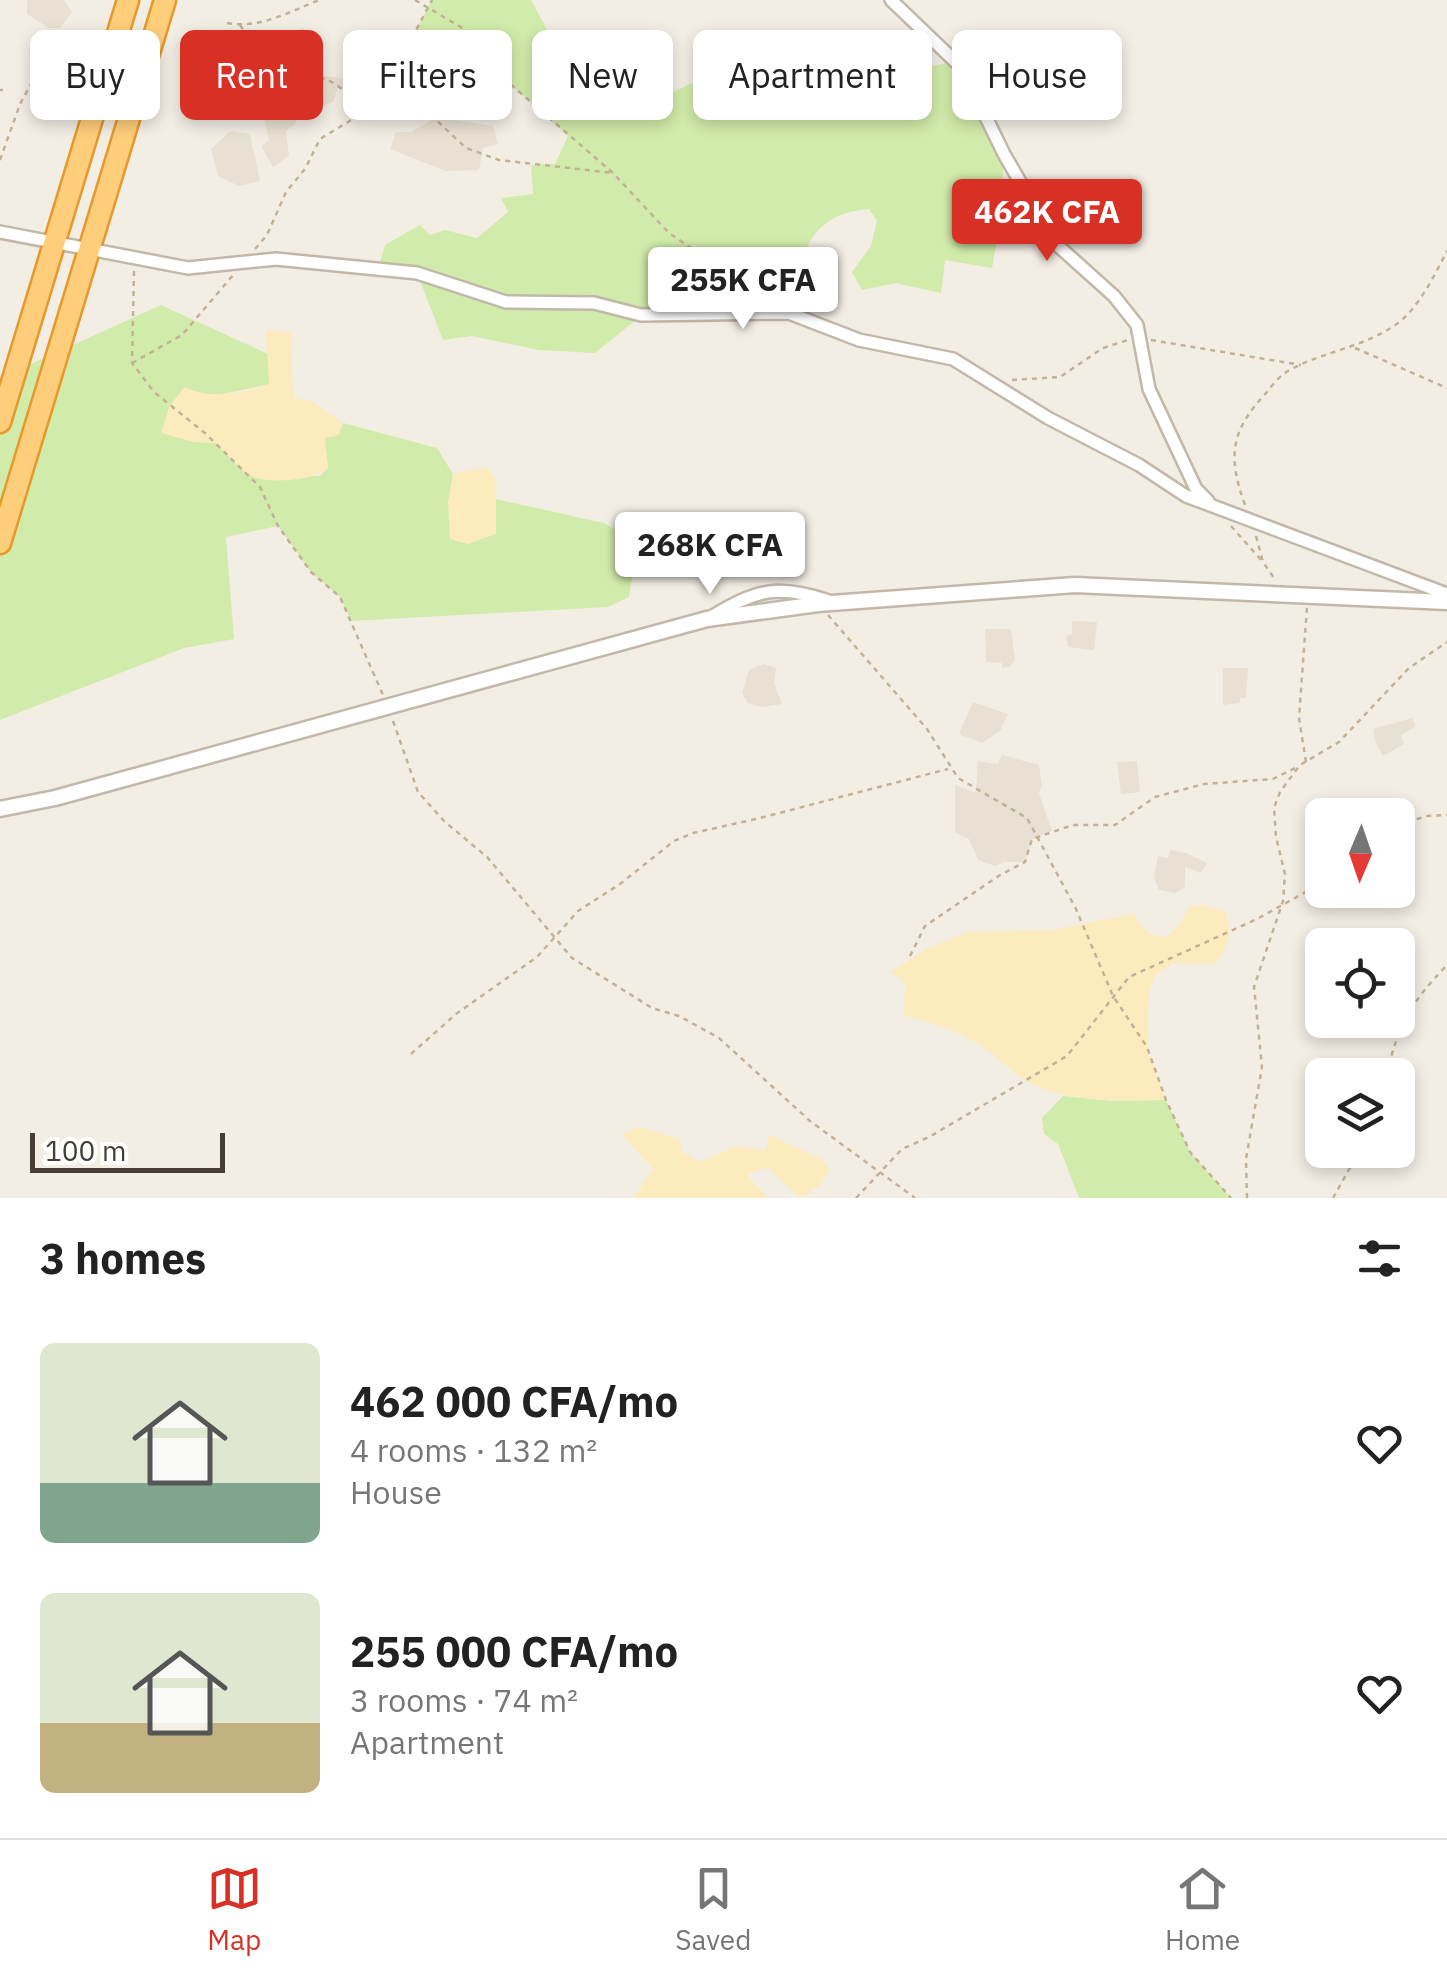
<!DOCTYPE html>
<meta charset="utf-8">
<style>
:root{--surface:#fff;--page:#f6f6f6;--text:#222;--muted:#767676;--line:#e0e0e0;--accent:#d93025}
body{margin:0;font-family:"IBM Plex Sans",sans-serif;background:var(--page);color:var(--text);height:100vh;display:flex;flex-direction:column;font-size:38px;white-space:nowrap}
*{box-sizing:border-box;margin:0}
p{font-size:32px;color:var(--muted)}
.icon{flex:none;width:55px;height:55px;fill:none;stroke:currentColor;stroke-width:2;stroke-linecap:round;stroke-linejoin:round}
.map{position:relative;height:1198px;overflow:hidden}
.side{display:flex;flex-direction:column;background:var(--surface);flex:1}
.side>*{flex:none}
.banner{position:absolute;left:30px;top:30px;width:1388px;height:90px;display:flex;gap:20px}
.needle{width:65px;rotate:182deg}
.buttons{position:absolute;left:1305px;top:798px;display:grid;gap:20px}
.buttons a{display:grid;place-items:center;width:110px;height:110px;border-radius:15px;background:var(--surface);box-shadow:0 5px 15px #0003;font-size:50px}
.scale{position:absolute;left:30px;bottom:25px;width:195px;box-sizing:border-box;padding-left:10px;border:5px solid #463e34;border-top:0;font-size:28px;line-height:35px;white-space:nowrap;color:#463e34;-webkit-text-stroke:8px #fff;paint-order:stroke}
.price{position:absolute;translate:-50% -85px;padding:0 22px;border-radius:10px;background:#fff;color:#222;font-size:32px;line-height:65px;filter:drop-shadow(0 2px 5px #0008)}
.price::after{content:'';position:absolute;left:50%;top:60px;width:30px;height:22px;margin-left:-15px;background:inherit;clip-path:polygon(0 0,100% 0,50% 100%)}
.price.current{background:var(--accent);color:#fff}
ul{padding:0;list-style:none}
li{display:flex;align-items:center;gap:30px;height:250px;padding:0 40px}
li span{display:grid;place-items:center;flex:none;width:280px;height:200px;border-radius:15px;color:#555}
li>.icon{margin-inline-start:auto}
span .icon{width:120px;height:120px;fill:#fffc;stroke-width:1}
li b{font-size:42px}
h2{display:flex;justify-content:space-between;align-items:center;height:120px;padding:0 40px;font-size:42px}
.pill{padding:0 35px;border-radius:15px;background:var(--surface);box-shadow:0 5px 15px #0003;font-size:35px;line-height:90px}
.pill.current{background:var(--accent);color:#fff}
.menu{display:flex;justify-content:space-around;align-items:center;height:140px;border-top:2px solid var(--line);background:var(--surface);font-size:28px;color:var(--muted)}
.menu a{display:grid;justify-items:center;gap:5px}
.menu .current{color:var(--accent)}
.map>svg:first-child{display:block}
.residential{fill:#e8e0d2}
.green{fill:#d1ebaa}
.sand{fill:#fbebbd}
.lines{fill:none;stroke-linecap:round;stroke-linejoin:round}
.minor-casing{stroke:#c2b8a9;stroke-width:16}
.tertiary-casing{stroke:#c2b8a9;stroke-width:19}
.trunk-casing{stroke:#e7982b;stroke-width:25}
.path{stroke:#c2b097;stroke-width:2.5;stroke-dasharray:5 5;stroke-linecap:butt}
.minor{stroke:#fff;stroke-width:11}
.tertiary{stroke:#fff;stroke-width:14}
.trunk{stroke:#ffce7b;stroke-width:20}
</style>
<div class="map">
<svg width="1447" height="1198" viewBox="0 0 1447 1198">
<rect width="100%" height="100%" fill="#f3eee4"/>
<path class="residential" d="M27,0H64L72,12L60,28H49L27,14Z
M303,28L319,53L307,62L284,67L270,57L277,36Z
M229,42L245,47L247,62L237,74L226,67L219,50Z
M312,74L354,80L352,92L338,87L333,102L320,107L312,92Z
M418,92L438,98L454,120L493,126L498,144L483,148L479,170L445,171L390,149L396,132H411L433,119L413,116Z
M279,97L292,100L296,123L286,131L289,156L273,167L261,146L269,140L262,108Z
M230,131L250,134L260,181L239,186L218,176L211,149Z
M1072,621L1097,622L1094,650L1068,647L1066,636L1072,634Z
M985,629H1011L1015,659L1010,667L1002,668V663L986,662Z
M763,664L776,668L774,683L782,704L762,707L748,703L742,693L749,670Z
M1223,668H1248L1246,698H1240V703L1223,705Z
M973,702L1008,714L1000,731L982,743L959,734Z
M1412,718L1416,726L1401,735L1404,744L1383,756L1376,743L1373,729Z
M1002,755L1039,765L1042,785L1039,793L1052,831L1032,839L1025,862H1004L995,866L978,860L969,839L955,832V785L976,793L978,761L998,764Z
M1137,761L1140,792L1121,794L1117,762Z
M1170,850L1186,853L1207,863L1201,873L1185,867V887L1175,893L1159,890L1154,878L1158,856L1168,858Z"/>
<path class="green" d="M432,0H531L555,44L627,95L655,101L739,60H781L792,83L914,70L955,61L1004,154L1001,218L992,268L945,260L941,293L896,283L862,290L852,272L871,246L877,221L869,209C806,213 799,261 789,313L642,315L595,353L539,350L472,336L443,340L417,273L378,269L385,245L420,225L430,235L445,230L477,238L508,212L501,198L533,194L531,165L555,164L568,136L502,77L490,60L416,30Z
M161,305L268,354L270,384L170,405L162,433L194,442H215L252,476H320L328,468L324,437L338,435L343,423L437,448L453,474L448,503L496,534V499L604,523L637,543L629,597L608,607L351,621L340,597L311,572L278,526L226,537L234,639L184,648L0,720V378Z
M1063,1096L1113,1101L1166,1100L1190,1152L1231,1198H1079L1058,1144L1044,1134L1042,1118Z"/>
<path class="sand" d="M266,330L291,333L293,397L313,402L343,423L339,435L325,438L328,468C315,481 268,484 251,476C238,469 226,452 215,443L194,442L161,433L170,405L185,387C212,400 241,394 269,384Z
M487,467L496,480V534L468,544L450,539L448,503L453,474Z
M1204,905L1225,912C1234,934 1228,945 1215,964L1174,963L1156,974L1149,992L1147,1047L1166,1100C1121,1100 1075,1104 1034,1085C1018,1078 1004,1063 990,1052C963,1032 936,1023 904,1016L905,982L891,972L928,948L967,932L1052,930L1134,914C1143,930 1147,935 1166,937L1176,929L1190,906Z
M639,1127L679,1139L682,1152L701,1162L733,1147L766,1150L769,1135L821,1159L830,1169L820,1185L800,1198L770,1169H759L747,1175L768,1198H634L653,1169L622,1135Z"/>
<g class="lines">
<defs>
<path id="minor" d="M891,0L962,68L1004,154L1056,244L1114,296L1137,325L1149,389L1196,489L1208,501
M0,232L188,268L276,259L417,273L506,302L594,303L641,315L789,313L859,340L953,359L1048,418L1139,465L1186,496L1447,594
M711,617C757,589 778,584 829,601"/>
<path id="tertiary" d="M0,809L55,798L707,619L818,604L1075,585L1447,602"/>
<path id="trunk" d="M0,422L128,0
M0,543L165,0"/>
</defs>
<use href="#minor" class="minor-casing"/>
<use href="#tertiary" class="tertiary-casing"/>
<use href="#trunk" class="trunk-casing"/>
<path class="path" d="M415,0L469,32L502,77L613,173L669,233L769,301
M227,23C260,29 289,12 319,0
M240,25L255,46L298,76L327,79L379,113L434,118L466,148L499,160L613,173
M0,90H3
M0,160L20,104L47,55
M255,249L267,235L286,192L305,169L320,139L353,119L363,107L372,75L416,30L432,0
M134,271L132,363L154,392L206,434L260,487L278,526L311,572L340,597L383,695
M1151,340L1301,365
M1355,348L1447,388
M132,363L182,335L234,274
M1012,380L1060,377L1103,348L1128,340
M1245,505C1227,455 1231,431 1266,393C1272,386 1279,376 1288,371C1321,352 1361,348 1394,326C1418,310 1434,276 1447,251
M1231,526L1262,561
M1256,536L1263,562L1274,578
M828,615L927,729L958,778L1027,818L1076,909L1113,996L1147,1047L1166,1100L1190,1152L1231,1198
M393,721L418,792L444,821L487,857L572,958L652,1008L679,1016L719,1038L810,1121L915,1198
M1306,762L1299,718L1307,607
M1398,826L1426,816L1447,815
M910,956L925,926L1000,875L1025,862L1032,839L1073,825H1115L1155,797L1204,784L1273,779L1299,766
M411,1054L456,1014L537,957L578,911L620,884L674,841L693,833L756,819L948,769
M1386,1075C1400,1022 1409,1005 1447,965
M856,1198L902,1149L929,1137L1067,1056L1129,977L1257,919L1304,893L1322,878
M1247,1198L1246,1159L1262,1067L1254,987L1283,901L1285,874L1276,837L1274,808L1280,792L1300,765L1339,742L1409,668L1447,642
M1333,1198L1360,1150"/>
<use href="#minor" class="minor"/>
<use href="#tertiary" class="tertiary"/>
<use href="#trunk" class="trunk"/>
</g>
</svg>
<div class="buttons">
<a><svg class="needle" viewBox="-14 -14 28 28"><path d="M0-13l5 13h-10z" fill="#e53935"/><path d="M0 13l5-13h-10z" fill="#767676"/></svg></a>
<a><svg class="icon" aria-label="locate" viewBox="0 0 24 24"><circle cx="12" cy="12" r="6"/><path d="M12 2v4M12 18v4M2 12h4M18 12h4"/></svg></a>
<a><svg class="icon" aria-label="layers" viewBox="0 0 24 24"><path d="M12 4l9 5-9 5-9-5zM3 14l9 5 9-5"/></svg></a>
</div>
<div class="scale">100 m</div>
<b class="price current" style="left:1047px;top:264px">462K CFA</b>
<b class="price" style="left:743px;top:332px">255K CFA</b>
<b class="price" style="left:710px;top:597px">268K CFA</b>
<div class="banner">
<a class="pill">Buy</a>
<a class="pill current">Rent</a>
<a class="pill">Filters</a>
<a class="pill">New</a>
<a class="pill">Apartment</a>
<a class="pill">House</a>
</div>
</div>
<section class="side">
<h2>3 homes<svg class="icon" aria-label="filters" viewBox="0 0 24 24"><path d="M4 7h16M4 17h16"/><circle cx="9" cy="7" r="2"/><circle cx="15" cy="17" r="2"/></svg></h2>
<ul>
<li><span style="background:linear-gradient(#dfe7d0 70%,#7fa58c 0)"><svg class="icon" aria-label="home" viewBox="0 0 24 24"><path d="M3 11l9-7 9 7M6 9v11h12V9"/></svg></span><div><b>462 000 CFA/mo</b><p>4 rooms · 132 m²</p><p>House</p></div><svg class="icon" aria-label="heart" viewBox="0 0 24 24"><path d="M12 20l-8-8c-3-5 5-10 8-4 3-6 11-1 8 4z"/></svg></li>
<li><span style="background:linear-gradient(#dfe7d0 65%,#c2b280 0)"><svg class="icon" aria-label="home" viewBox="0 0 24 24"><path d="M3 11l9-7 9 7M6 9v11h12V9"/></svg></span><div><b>255 000 CFA/mo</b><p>3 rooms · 74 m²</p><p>Apartment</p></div><svg class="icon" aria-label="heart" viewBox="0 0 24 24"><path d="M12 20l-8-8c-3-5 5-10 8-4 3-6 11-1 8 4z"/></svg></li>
</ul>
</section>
<nav class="menu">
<a class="current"><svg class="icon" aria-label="map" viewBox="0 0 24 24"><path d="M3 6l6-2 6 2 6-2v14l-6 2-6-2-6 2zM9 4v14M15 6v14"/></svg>Map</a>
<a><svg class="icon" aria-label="saved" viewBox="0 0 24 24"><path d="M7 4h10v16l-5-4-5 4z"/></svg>Saved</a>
<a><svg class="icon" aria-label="home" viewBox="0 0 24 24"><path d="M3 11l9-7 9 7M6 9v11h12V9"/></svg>Home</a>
</nav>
